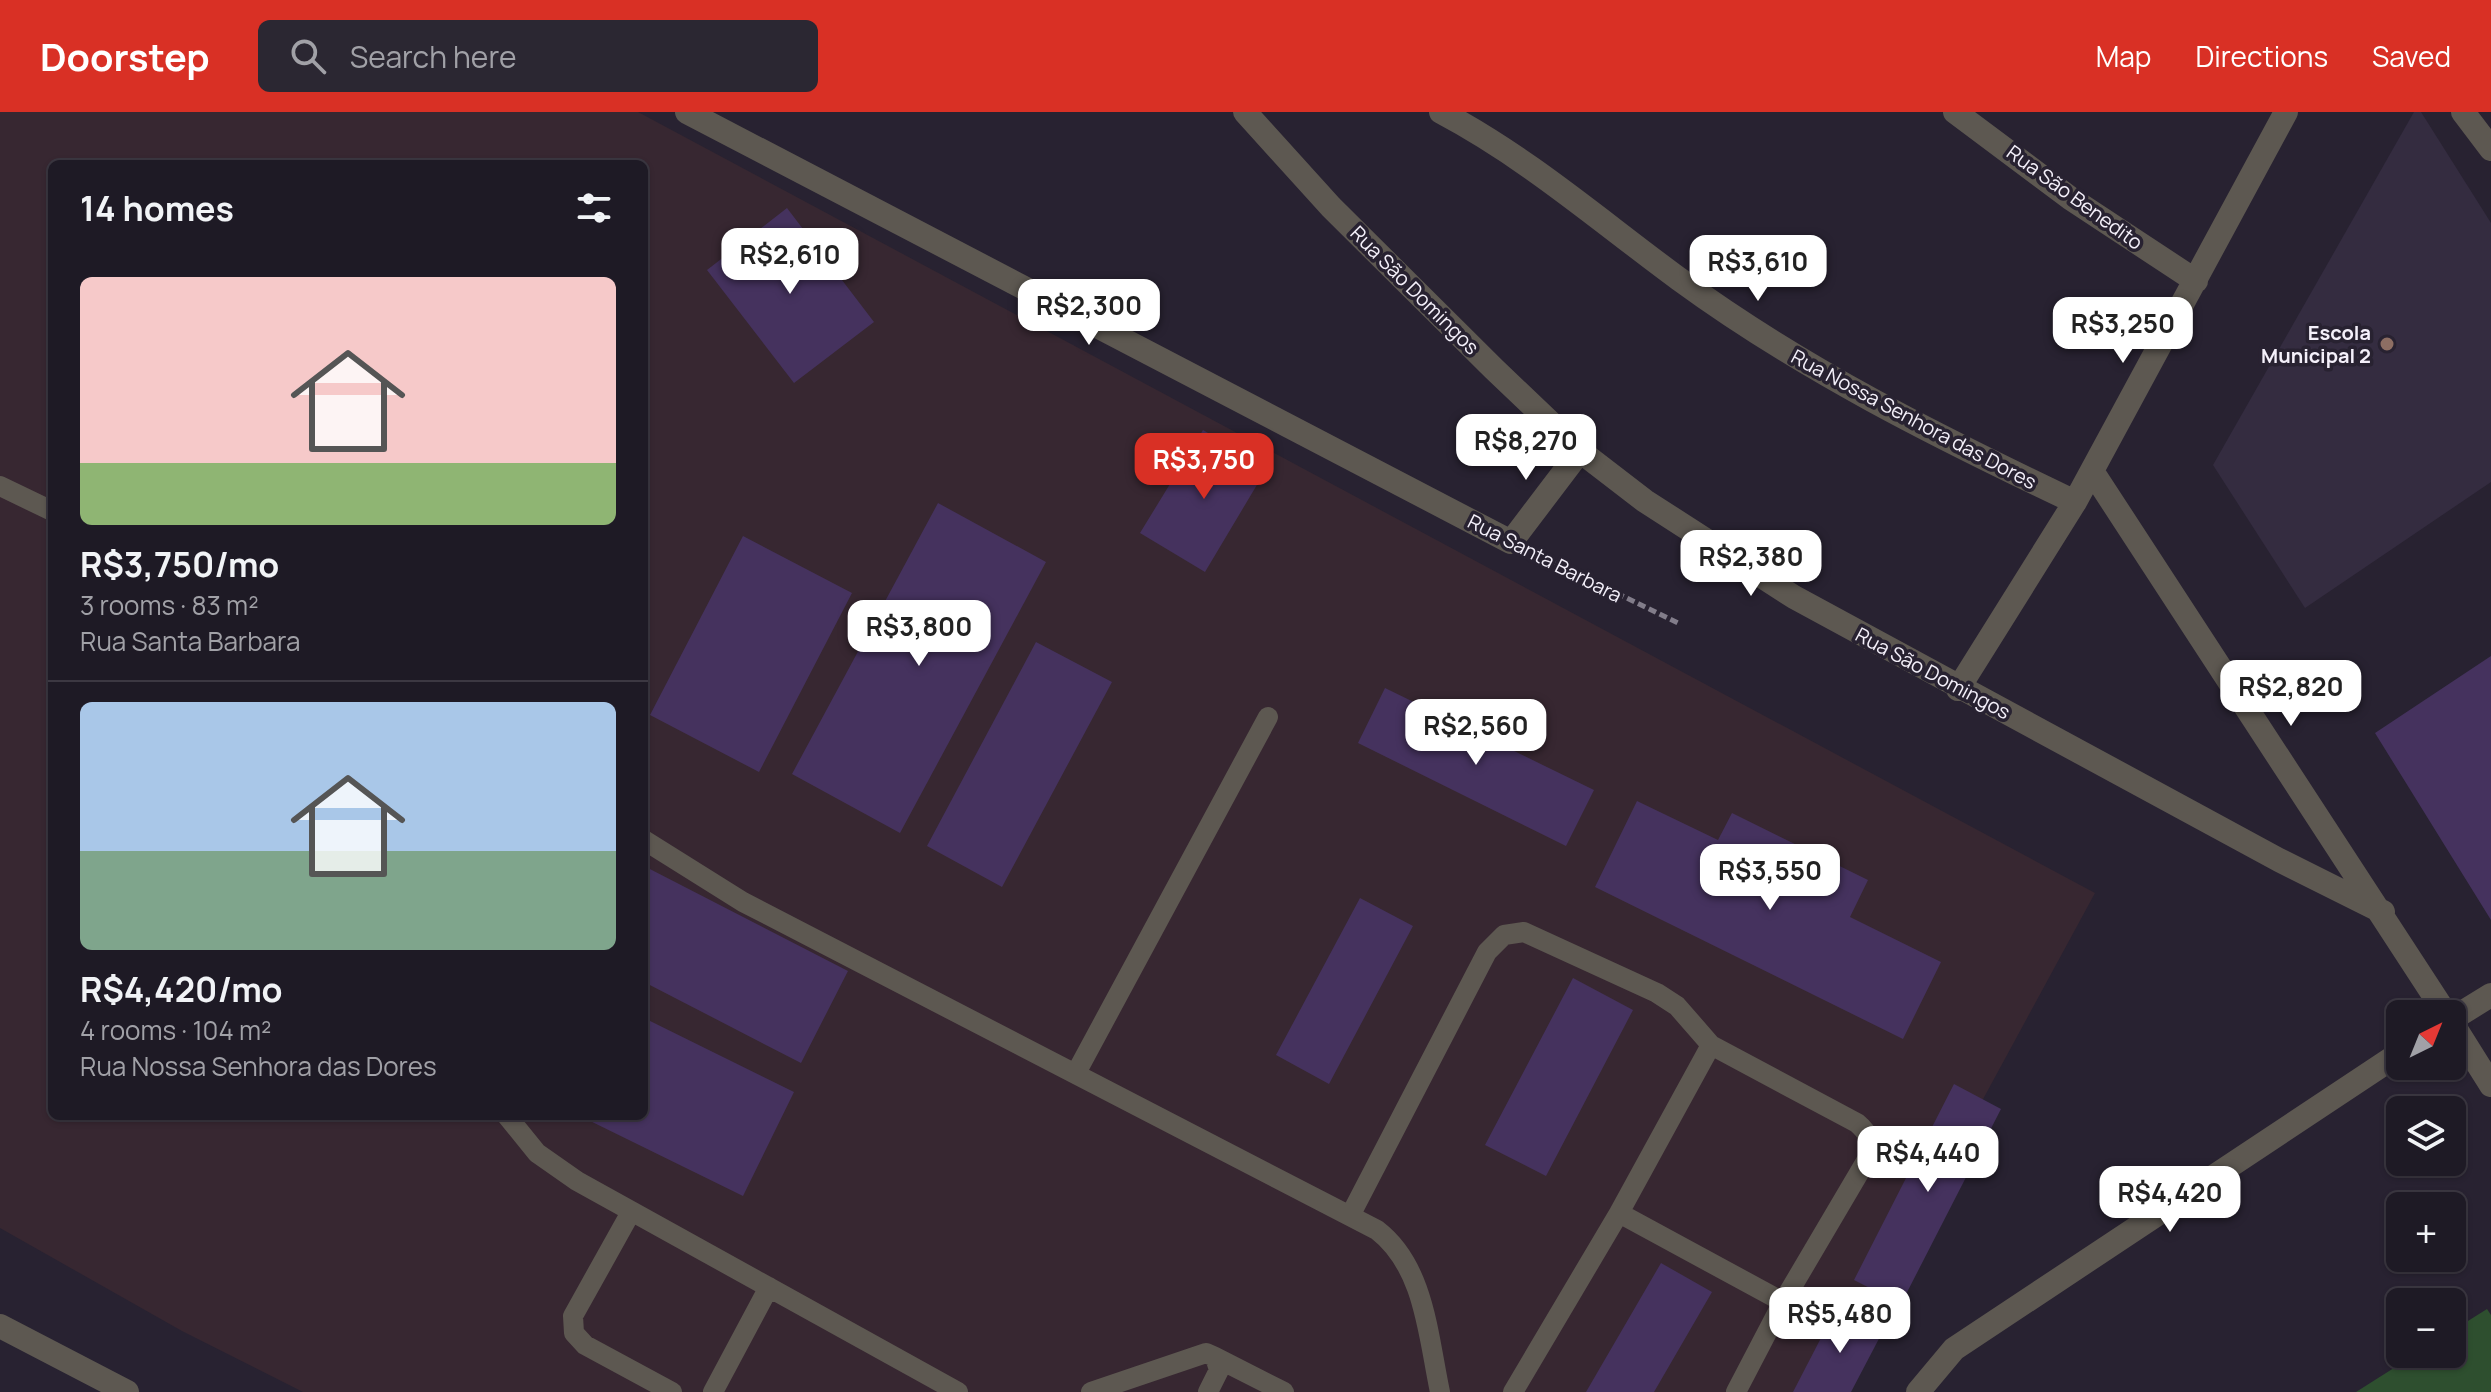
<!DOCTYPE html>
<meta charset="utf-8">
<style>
:root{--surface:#1e1a25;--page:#2b2732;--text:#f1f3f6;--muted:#a1a1a7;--line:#3c3842;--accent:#d93025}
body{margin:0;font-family:Manrope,sans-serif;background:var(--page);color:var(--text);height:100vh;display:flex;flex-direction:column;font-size:30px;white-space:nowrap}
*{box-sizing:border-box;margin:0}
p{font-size:26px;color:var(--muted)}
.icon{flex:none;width:44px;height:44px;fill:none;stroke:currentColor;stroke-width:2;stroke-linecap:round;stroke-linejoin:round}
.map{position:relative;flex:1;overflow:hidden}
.details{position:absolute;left:48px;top:48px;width:600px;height:960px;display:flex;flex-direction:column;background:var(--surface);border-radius:12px;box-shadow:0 2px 6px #0004,0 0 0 2px var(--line)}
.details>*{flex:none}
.needle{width:52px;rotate:43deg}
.controls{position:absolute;left:2386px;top:888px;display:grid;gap:16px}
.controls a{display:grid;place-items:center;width:80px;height:80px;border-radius:12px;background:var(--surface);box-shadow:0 2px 6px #0004,0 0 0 2px var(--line);font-size:40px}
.price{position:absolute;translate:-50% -68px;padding:0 18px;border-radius:16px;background:#fff;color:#222;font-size:26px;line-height:52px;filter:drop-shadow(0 2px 4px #0008)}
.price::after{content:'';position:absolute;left:50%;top:48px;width:24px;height:18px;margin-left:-12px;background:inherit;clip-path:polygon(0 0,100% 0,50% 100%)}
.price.on{background:var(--accent);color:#fff}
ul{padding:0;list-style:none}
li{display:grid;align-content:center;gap:16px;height:424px;padding:0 32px}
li+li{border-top:2px solid var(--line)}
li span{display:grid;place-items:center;height:248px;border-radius:12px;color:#555}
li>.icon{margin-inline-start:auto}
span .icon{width:144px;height:144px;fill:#fffc;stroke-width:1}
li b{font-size:34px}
h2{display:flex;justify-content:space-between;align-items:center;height:96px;padding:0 32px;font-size:34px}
header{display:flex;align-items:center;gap:48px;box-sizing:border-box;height:112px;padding:0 40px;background:var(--accent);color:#fff}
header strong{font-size:38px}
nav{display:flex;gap:44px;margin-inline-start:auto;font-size:28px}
.search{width:560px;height:72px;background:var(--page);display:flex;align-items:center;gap:20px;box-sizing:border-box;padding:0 28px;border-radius:12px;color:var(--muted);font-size:30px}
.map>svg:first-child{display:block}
.industrial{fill:#372731;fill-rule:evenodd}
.built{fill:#342c40}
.green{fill:#2e4f2f}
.building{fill:#45325e}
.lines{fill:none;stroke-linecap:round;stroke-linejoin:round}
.path{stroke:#827d8a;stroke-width:5;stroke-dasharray:8 4;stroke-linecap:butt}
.service{stroke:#5d5851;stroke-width:20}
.minor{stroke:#5d5851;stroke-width:24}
.tertiary{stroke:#5d5851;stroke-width:24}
.education-dot{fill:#8d6e63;stroke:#282231;stroke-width:3}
.labels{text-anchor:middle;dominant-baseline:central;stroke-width:7;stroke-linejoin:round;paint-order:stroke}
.street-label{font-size:20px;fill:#f4f0fa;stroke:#282231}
.poi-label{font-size:20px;font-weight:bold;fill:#f4f0fa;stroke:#282231;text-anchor:end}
</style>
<header>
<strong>Doorstep</strong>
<div class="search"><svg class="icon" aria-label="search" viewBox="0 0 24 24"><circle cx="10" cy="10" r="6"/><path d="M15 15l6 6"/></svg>Search here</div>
<nav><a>Map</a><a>Directions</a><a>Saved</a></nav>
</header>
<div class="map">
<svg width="2491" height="1280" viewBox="0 0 2491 1280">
<rect width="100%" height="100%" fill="#282231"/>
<path class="industrial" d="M0,0H638L2095,781L1824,1280H303L182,1219L0,1116ZM52,52H644V1004H52Z"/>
<path class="built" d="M2414,0H2421L2491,111V370L2305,496L2213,353Z"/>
<path class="green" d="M2487,1197L2491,1203V1280H2356L2416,1242H2452V1219Z"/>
<path class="building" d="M787,96L874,210L794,271L707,158Z
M1203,318L1267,356L1205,460L1140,421Z
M938,391L1046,450L900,721L792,662Z
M743,424L852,481L759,660L650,603Z
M1036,530L1112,570L1002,775L927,734Z
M2491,544V808L2375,621Z
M1385,576L1594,678L1566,734L1358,631Z
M1637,689L1718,728L1732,701L1868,768L1850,805L1941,850L1903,927L1595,775Z
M644,754L848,859L801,951L644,870Z
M1360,786L1413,814L1329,972L1276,943Z
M1573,866L1633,898L1546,1064L1485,1033Z
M644,906L794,980L743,1084L580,1004H644Z
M1954,972L2001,997L1901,1192L1854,1168Z
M1661,1151L1712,1180L1654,1280H1586Z
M1837,1195L1883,1219L1851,1280H1793Z"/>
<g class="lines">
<path class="path" d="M1541,444L1680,512"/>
<path class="service" d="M0,374L52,399
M644,728L743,790L1377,1118C1425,1155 1428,1224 1440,1280
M1076,961L1268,605
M507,1004L537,1041L577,1069L958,1280
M631,1100L573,1204L574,1221L585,1233L672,1280
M1619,1101L1783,1190
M1351,1102L1487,840L1504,823L1524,820L1657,881L1677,894L1711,933L1857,1011C1869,1021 1871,1029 1869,1044L1783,1190L1736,1280
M1215,1245L1284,1280
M713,1280L769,1175
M1091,1280L1206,1241L1215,1245L1219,1258L1208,1280
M1513,1280L1619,1101L1711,933"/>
<path class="minor" d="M687,0L1511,430L1580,339
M1245,0L1331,95L1494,257L1580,339L1645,389L1794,485L2279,748L2383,800
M1441,0C1528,46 1600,109 1679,167C1802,257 1938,325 2075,390
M1955,0L2070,86L2196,169
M2463,0L2491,37
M2092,359L2446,902
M1958,577L2075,390L2286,0
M2452,911L2491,973"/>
<path class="tertiary" d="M2452,907L2491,883
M0,1214L127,1280
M1918,1280L1954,1237L2400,941"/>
</g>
<circle class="education-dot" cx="2387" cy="232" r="8"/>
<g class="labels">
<g class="street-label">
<text transform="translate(2075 85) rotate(36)">Rua São Benedito</text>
<text transform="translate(1415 178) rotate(45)">Rua São Domingos</text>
<text transform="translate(1914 307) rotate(28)">Rua Nossa Senhora das Dores</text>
<text transform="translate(1545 446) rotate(27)">Rua Santa Barbara</text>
<text transform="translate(1933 561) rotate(28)">Rua São Domingos</text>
</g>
<g class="poi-label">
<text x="2371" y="220">Escola<tspan x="2371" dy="23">Municipal 2</tspan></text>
</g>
</g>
</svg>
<div class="controls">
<a><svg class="needle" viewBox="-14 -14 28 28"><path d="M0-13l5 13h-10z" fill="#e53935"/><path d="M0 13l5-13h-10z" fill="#a1a1a7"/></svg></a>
<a><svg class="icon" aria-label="layers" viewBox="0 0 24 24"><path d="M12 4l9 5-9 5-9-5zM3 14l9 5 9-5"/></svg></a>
<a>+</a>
<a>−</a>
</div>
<b class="price" style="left:790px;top:184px">R$2,610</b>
<b class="price" style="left:1758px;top:191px">R$3,610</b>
<b class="price" style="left:1089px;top:235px">R$2,300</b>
<b class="price" style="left:2123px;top:253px">R$3,250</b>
<b class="price" style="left:1526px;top:370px">R$8,270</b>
<b class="price on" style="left:1204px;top:389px">R$3,750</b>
<b class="price" style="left:1751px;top:486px">R$2,380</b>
<b class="price" style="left:919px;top:556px">R$3,800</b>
<b class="price" style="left:2291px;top:616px">R$2,820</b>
<b class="price" style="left:1476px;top:655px">R$2,560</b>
<b class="price" style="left:1770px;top:800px">R$3,550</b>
<b class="price" style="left:1928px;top:1082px">R$4,440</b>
<b class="price" style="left:2170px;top:1122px">R$4,420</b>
<b class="price" style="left:1840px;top:1243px">R$5,480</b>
<section class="details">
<h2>14 homes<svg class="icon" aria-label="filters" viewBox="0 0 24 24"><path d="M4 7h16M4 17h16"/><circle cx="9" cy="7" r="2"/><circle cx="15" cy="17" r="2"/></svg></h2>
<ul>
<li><span style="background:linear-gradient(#f6c9c9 75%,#8fb573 0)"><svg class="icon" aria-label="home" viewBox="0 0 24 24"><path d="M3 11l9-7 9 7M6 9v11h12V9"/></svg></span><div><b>R$3,750/mo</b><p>3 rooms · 83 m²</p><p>Rua Santa Barbara</p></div></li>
<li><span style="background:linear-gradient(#a9c7e8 60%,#7fa58c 0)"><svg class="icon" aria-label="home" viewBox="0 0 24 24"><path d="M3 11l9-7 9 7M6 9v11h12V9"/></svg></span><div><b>R$4,420/mo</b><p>4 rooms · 104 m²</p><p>Rua Nossa Senhora das Dores</p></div></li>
</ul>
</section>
</div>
